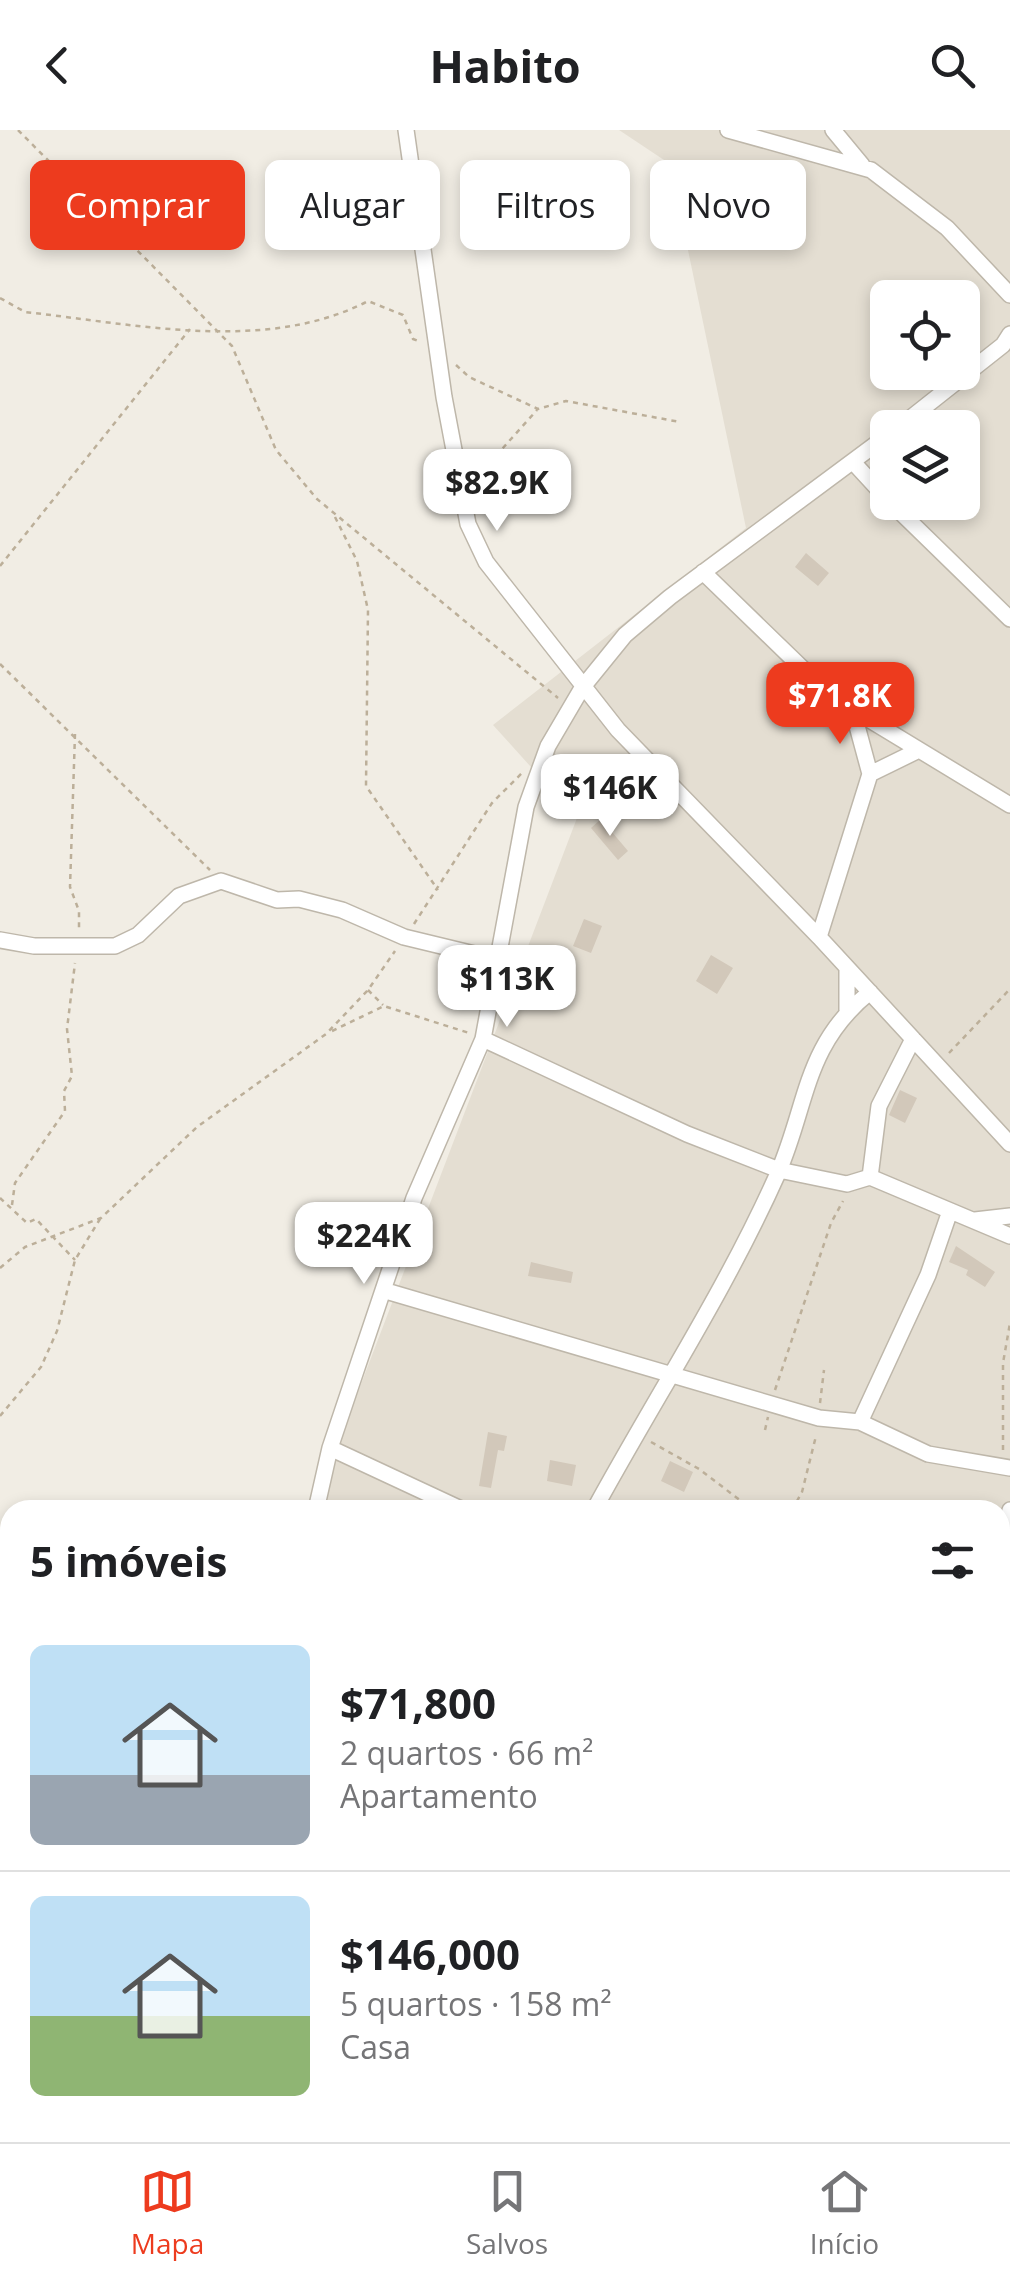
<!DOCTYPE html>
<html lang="pt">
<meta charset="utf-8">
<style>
:root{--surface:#fff;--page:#f2f2f2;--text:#202124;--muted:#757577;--line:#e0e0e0;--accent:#ed3b1e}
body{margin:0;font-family:"Open Sans",sans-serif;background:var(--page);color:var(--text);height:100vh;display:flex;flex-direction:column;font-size:38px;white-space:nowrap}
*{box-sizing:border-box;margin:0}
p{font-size:32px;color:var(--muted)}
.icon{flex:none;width:55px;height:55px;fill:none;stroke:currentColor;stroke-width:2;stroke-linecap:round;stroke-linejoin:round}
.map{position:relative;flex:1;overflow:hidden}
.details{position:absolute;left:0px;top:1370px;width:1010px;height:642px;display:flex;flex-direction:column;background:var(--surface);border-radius:30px 30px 0 0;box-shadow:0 5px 15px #0003}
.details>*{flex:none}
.banner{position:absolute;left:30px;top:30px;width:950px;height:90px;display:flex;gap:20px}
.buttons{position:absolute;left:870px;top:150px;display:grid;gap:20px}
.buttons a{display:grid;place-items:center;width:110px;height:110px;border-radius:15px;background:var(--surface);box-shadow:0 5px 15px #0003;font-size:50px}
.price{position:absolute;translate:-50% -85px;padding:0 22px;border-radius:20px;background:#fff;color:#222;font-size:32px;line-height:65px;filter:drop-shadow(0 2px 5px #0008)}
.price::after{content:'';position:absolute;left:50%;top:60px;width:30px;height:22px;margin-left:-15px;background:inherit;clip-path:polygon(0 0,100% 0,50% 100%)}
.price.selected{background:var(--accent);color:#fff}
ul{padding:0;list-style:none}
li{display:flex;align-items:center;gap:30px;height:250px;padding:0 30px}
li+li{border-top:2px solid var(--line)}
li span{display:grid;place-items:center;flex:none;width:280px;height:200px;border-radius:15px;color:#555}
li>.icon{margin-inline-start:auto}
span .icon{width:120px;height:120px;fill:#fffc;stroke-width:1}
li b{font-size:42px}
h2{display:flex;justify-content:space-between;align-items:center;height:120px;padding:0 30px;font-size:42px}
.chip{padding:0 35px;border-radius:15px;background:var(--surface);box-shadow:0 5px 15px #0003;font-size:35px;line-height:90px}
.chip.selected{background:var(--accent);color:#fff}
header{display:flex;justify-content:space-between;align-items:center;height:130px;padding:0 30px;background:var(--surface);font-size:45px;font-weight:700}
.tab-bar{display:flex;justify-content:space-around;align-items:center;height:140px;border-top:2px solid var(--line);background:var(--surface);font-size:28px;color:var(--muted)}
.tab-bar a{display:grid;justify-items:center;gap:5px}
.tab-bar .selected{color:var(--accent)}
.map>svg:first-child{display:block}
.residential{fill:#e4ded2;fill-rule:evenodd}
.building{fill:#d2c8ba}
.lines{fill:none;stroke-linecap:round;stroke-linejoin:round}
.minor-casing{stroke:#beb7aa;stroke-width:18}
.path{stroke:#bcaf99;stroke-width:2.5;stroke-dasharray:5 5;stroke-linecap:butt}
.minor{stroke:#fff;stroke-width:15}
</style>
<header><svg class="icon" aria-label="back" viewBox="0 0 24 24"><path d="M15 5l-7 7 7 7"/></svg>Habito<svg class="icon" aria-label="search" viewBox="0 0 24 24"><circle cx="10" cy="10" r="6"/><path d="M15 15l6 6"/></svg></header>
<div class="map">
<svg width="1010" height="2012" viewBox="0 0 1010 2012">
<rect width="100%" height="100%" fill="#f1ede4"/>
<path class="residential" d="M619,0H1010V2012H886L861,2003L1000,2002V1380H313L577,688L493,595L746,398L670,34ZM888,168H962V242H888ZM888,298H962V372H888Z
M0,1536L10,1538V1875L0,1874Z"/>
<path class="building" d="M806,423L829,443L818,456L795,437Z
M601,689L628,721L618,730L591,698Z
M584,789L602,796L591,823L573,816Z
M711,825L733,838L717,864L696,851Z
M900,960L917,968L905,993L889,985Z
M956,1116L995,1142L985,1157L966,1145L968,1140L949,1132Z
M531,1132L573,1142L571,1153L528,1146Z
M488,1302L507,1306L504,1321L498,1320L491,1358L479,1356Z
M550,1330L576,1335L572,1356L547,1351Z
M670,1331L693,1342L684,1362L661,1351Z"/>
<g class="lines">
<defs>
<path id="minor" d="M406,0L444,267L468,394L486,432L618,600L819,807L1010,1014
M728,0L871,40L947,98L1010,165
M833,0L862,35
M898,298L1003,215L1010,204
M853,332L888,370
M890,372L1010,489
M703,442L832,567L1010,675
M870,644L919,620
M819,807L870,644L853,581
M0,810L34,816H115L138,805L179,766L221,751L277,770L299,769L342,780L404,807L495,829
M847,880V839
M483,909L687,1004L779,1040L847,1054L870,1047L1010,1106
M870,1047L879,976L913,909
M975,1090L1010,1086
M386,1161L819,1288L860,1292L928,1324L1010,1338
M860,1292L928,1145L950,1081
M330,1318L463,1380
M316,1380L330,1318L414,1068L483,909L526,677L548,616L582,558L625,505L670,467L888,305
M594,1380C655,1268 726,1160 778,1043C808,974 804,915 870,862
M1000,1439L1010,1380
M1000,1634L1010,1638
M858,2002L887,2012
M985,2012L987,2002"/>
</defs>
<use href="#minor" class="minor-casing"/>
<path class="path" d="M18,0L232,216L276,320L317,369L558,568
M0,168L25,182C135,194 266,224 368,171L403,185L413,209L421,212
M456,235L469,247L538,279L566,271L680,292
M476,348L537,280
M335,387L357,431L368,480L366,656L438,760
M0,436L190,199
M0,534L210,740
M75,604L70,757L79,781V800
M414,794L492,673L522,643
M368,860L383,875
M332,901L384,876L469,903
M949,923L1010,859
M0,1068L27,1093L36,1089L75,1130
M12,1075L15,1053L65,981L64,961L72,946L67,899L75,833
M0,1138L25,1117L101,1088L197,997L326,904L368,860L395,821
M775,1260L831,1093L843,1071
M820,1273L824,1240
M0,1286L41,1237L57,1201L75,1130L100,1089
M765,1300L768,1287
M651,1312L699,1339L753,1380
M1003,1320V1233L1010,1193
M792,1380L802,1362L816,1306
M0,1533L10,1534
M0,1877L10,1882
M1000,1897L1010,1850"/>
<use href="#minor" class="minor"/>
</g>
</svg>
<div class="buttons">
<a><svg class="icon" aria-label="locate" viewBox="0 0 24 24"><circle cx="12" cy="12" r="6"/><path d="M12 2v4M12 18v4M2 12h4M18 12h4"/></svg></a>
<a><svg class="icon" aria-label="layers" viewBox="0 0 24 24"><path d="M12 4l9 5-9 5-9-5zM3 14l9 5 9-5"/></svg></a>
</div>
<b class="price" style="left:497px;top:404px">$82.9K</b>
<b class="price selected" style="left:840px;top:617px">$71.8K</b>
<b class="price" style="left:610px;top:709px">$146K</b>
<b class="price" style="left:507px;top:900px">$113K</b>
<b class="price" style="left:364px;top:1157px">$224K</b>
<div class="banner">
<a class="chip selected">Comprar</a>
<a class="chip">Alugar</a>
<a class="chip">Filtros</a>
<a class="chip">Novo</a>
</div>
<section class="details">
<h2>5 imóveis<svg class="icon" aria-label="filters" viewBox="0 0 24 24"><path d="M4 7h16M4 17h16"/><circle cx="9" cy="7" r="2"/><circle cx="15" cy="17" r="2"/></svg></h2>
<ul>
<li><span style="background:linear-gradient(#bfe0f5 65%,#9aa5b1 0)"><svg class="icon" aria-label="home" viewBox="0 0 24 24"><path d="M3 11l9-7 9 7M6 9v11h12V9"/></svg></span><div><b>$71,800</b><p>2 quartos · 66 m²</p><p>Apartamento</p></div></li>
<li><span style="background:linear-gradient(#bfe0f5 60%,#8fb573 0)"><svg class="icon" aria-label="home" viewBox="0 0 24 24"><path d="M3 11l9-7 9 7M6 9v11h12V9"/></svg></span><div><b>$146,000</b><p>5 quartos · 158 m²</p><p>Casa</p></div></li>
</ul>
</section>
</div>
<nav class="tab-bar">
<a class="selected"><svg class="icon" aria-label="map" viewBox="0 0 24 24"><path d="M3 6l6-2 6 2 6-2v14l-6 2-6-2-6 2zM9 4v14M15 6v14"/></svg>Mapa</a>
<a><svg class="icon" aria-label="saved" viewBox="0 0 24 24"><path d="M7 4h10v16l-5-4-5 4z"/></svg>Salvos</a>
<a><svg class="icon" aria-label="home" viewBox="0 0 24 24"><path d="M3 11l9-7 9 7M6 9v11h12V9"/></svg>Início</a>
</nav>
